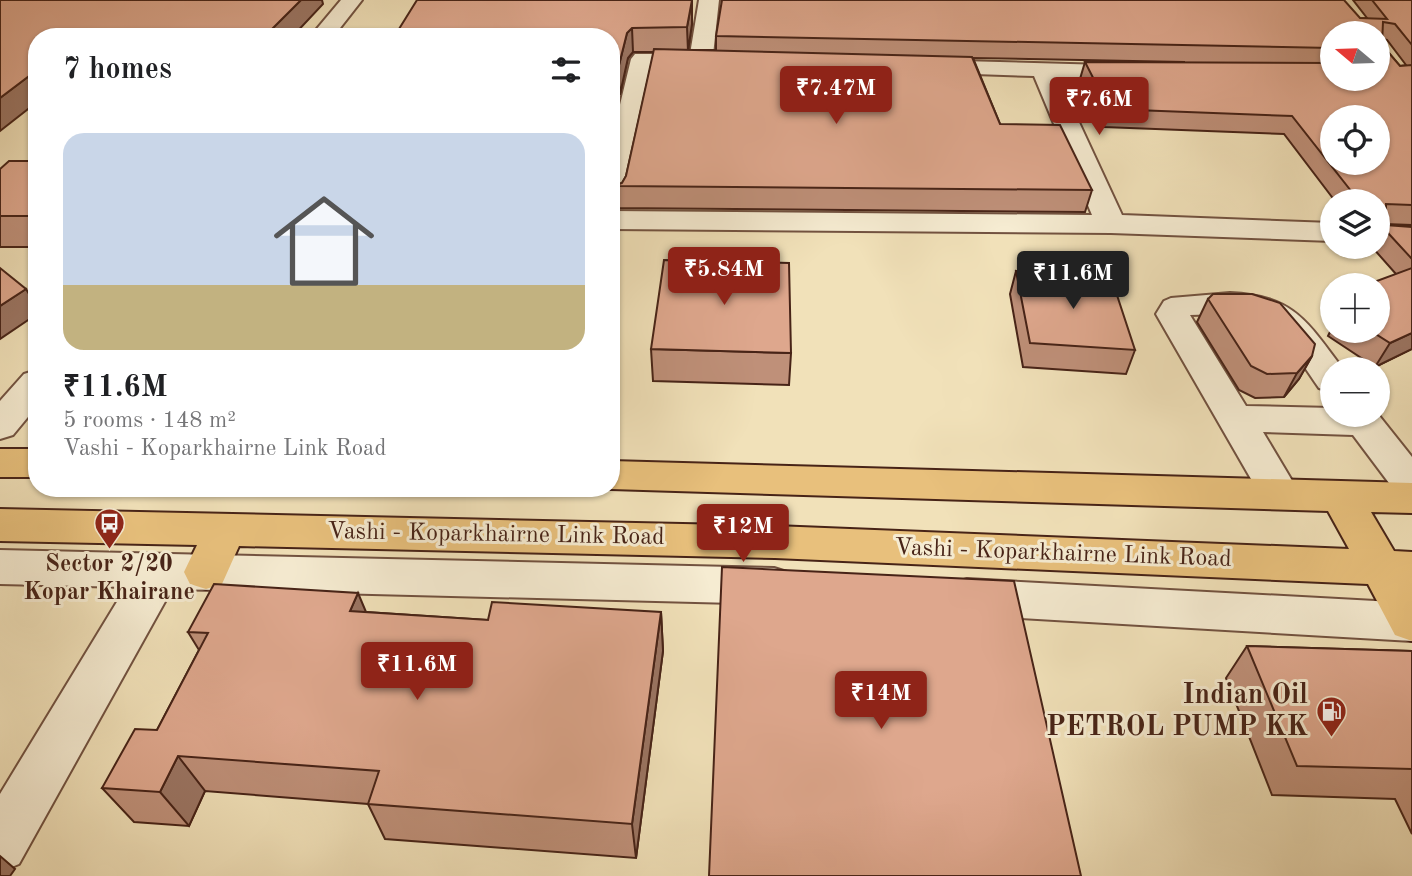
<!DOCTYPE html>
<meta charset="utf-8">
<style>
:root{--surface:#fff;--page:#f6f6f6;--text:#202124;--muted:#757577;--accent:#8f2418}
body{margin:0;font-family:"Old Standard TT",serif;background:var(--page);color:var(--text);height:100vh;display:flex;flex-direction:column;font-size:26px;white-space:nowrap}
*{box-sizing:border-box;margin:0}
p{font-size:23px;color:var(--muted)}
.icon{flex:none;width:38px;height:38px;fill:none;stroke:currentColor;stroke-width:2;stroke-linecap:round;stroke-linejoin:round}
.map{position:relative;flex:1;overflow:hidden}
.drawer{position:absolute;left:28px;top:28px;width:592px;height:469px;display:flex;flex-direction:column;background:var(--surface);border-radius:28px;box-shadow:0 2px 5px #0004}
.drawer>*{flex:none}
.needle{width:46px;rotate:289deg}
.fabs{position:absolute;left:1320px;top:21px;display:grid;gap:14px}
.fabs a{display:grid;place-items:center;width:70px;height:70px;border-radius:50%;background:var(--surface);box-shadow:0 2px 5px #0004;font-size:35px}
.price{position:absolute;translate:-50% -60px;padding:0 16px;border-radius:7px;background:var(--accent);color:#fff;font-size:23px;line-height:46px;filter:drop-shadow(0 2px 4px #0008)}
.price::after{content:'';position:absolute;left:50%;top:42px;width:21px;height:16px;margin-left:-10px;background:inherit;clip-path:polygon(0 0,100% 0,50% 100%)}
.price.selected{background:#222;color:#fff}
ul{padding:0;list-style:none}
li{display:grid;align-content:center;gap:14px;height:371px;padding:0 35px}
li span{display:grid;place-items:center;height:217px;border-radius:21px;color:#555}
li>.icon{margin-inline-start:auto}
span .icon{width:126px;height:126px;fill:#fffc;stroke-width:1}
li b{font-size:30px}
h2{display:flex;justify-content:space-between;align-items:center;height:84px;padding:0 35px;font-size:30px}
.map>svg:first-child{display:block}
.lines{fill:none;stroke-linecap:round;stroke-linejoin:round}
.minor-casing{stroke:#725240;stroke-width:4}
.major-casing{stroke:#472317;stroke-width:4}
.minor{fill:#f6ecd2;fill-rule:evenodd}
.major{fill:#e8c07c;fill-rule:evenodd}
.wall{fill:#bf9079;stroke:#472317;stroke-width:2;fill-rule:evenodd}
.shaded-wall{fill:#9b7563;stroke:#472317;stroke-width:2}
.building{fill:#dea78d;stroke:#472317;stroke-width:2;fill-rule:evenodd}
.labels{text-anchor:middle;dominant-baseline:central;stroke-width:6;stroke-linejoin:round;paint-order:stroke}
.street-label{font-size:24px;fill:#472317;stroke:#f6ecd2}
.poi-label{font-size:24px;font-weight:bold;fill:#472317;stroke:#f6ecd2}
.near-poi-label{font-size:28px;font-weight:bold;fill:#472317;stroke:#f6ecd2;text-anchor:end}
</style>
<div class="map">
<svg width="1412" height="876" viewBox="0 0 1412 876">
<rect width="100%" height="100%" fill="#f1e1b9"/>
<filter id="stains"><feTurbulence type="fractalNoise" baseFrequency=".00286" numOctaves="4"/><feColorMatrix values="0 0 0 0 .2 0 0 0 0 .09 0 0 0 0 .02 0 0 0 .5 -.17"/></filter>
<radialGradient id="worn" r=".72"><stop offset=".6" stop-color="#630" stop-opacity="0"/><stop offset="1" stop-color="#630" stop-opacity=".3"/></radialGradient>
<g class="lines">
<defs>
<path id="minor" d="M341,0H362L333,37H310Z
M699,0H719L713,55L750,58L754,63L750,68L742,70L653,66L625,198L621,204L611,207V142L631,59L635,54H690Z
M924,60L1142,66L1146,71L1142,76L1134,78L1058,77L1122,215L1332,223V241L1111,233L611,229V211L1092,215L1034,76L916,72L912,67L916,62Z
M1230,293C1294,295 1308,323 1343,369H1332V392L1319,388C1271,319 1279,311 1190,315L1246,406L1332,408V415L1377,413L1412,457V500L1398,495L1353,435L1263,432L1300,494L1294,505L1280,509L1266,505L1156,314L1164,301L1171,298Z
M37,370V406L13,435L0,439V401L24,374Z
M0,550L774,568L790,573L796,586L790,599L774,604L172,589L19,864L0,872V794L126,587L0,584Z
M967,579L1412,603V641L967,615L951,610L945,597L951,584Z"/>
<path id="major" d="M0,449H37V477H0Z
M611,461L1412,483V513L1371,512L1394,551L1412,552V641L1395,635L1368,584L775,558L239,546L222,584L206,589L190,584L184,572L197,545L0,541V509L775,526L1349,549L1328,511L611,489L607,488H611Z"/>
</defs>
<use href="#minor" class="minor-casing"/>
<use href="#major" class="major-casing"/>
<use href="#minor" class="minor"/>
<use href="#major" class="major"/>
</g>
<path class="wall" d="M692,0V24L688,50H716V36L1367,18L1353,0H1412V225L1386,224V225L1412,227V349L1375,367L1328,336L1332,328V331H1377L1396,274L1372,247H1377V201H1335L1284,134L1104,127L1080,79L1085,62H1185L973,58L1000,124L1092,190L1085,212L615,208L614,186L622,183L626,176L654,52H633L628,58L620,94H611V37ZM1332,33L1377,79H1332ZM1383,39L1387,40L1406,65L1400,66L1382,45Z
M37,161V247H0V169Z
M1016,271L1135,350L1126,374L1023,367L1010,294Z
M1208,299L1312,356L1299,379L1284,397L1255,398L1239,390L1197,322Z
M651,349L791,353L789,385L653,381Z
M366,612L488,620L661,612L663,651L636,858L385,839L368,804L205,791L189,826L134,822L102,788L157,730L199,650L188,632Z
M1247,646L1412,651V834L1395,799L1272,795L1226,678Z"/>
<path class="shaded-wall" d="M301,0H322L323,4L292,37H264Z
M692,0V24L688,51L687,27Z
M632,28L633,52L628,58L620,94L618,69L627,33Z
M37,70V102L0,131V98Z
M26,289L37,307V314L0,339V306Z
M1412,333V349L1375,367L1390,343Z
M1312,356L1299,379L1284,397L1297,373Z
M358,593L374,631L350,611Z
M661,612L663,651L636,858L632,824Z
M178,756L205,791L189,826L160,792Z
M0,856L15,869L10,876H0Z"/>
<path class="building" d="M0,0H301L264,37H37V70L0,98Z
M417,0H692L687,27L632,28L627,33L618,69L611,68V37H394Z
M722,0H1344L1360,18L1387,19L1372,0H1412V45L1395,24L1383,22L1382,45L1400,66L1412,65V205L1386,204V225L1412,227V259L1377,221V201H1359L1292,116L1109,109L1085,62L1332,63V79H1377V33H1332V48L716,36ZM1332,117H1377V163H1332Z
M654,49L972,57L1000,124L1060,125L1092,190L614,186L622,183L626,176Z
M9,161H37V216H0V169Z
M664,260L789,263L791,353L651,349Z
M0,268L26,289L0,306Z
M1412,268V333L1390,343L1371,331H1377V285H1366Z
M1016,271L1111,277L1135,350L1030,343Z
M1213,294H1252L1280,303L1315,344L1312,356L1297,373L1267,374L1251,366L1208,299Z
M722,567L1014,581L1081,876H709Z
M214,584L358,593L350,611L488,620L492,602L661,612L632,824L368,804L379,771L178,756L160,792L102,788L135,729L157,730L208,633L188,632Z
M1247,646L1412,651V769L1297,766Z"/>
<defs>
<symbol id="bus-pin" viewBox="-11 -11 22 30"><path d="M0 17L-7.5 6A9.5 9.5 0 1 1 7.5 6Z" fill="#8f2418" stroke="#f6ecd2"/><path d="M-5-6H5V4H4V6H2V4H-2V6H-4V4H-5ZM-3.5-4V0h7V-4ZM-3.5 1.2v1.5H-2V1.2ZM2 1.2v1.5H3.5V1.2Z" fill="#fff"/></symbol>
<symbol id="fuel-pin" viewBox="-11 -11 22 30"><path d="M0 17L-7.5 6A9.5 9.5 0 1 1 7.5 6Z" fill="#8f2418" stroke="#f6ecd2"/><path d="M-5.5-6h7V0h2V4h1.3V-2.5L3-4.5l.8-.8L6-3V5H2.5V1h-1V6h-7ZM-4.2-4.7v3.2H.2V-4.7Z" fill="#fff"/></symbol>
</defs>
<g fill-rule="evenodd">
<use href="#bus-pin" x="92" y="506" width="35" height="47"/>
<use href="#fuel-pin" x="1314" y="694" width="35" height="47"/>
</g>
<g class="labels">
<g class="street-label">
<text transform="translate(496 535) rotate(1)">Vashi - Koparkhairne Link Road</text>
<text transform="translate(1063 554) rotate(2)">Vashi - Koparkhairne Link Road</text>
</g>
<g class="poi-label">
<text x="109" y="565">Sector 2/20<tspan x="109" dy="28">Kopar Khairane</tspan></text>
</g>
<g class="near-poi-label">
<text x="1308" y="696">Indian Oil<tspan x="1308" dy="32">PETROL PUMP KK</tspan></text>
</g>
</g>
<rect width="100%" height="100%" filter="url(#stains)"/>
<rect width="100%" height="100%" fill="url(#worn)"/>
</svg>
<div class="fabs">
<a><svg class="needle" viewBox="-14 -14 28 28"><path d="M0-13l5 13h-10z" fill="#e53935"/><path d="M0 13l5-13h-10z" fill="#757577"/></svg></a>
<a><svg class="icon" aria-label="locate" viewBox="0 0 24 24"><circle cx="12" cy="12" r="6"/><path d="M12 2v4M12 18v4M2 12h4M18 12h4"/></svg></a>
<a><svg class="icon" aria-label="layers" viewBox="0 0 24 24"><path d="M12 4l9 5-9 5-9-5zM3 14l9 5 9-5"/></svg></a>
<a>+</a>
<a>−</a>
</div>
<b class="price" style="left:836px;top:126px">₹7.47M</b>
<b class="price" style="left:1099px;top:137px">₹7.6M</b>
<b class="price" style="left:724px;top:307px">₹5.84M</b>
<b class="price selected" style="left:1073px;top:311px">₹11.6M</b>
<b class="price" style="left:743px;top:564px">₹12M</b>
<b class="price" style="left:417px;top:702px">₹11.6M</b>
<b class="price" style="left:881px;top:731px">₹14M</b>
<section class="drawer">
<h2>7 homes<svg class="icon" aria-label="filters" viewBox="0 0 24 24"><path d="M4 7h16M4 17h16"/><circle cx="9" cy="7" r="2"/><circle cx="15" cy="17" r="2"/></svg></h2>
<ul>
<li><span style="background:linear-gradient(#c9d6e8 70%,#c2b280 0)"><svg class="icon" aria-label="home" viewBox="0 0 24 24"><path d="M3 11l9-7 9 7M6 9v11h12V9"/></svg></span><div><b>₹11.6M</b><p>5 rooms · 148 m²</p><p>Vashi - Koparkhairne Link Road</p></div></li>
</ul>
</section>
</div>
